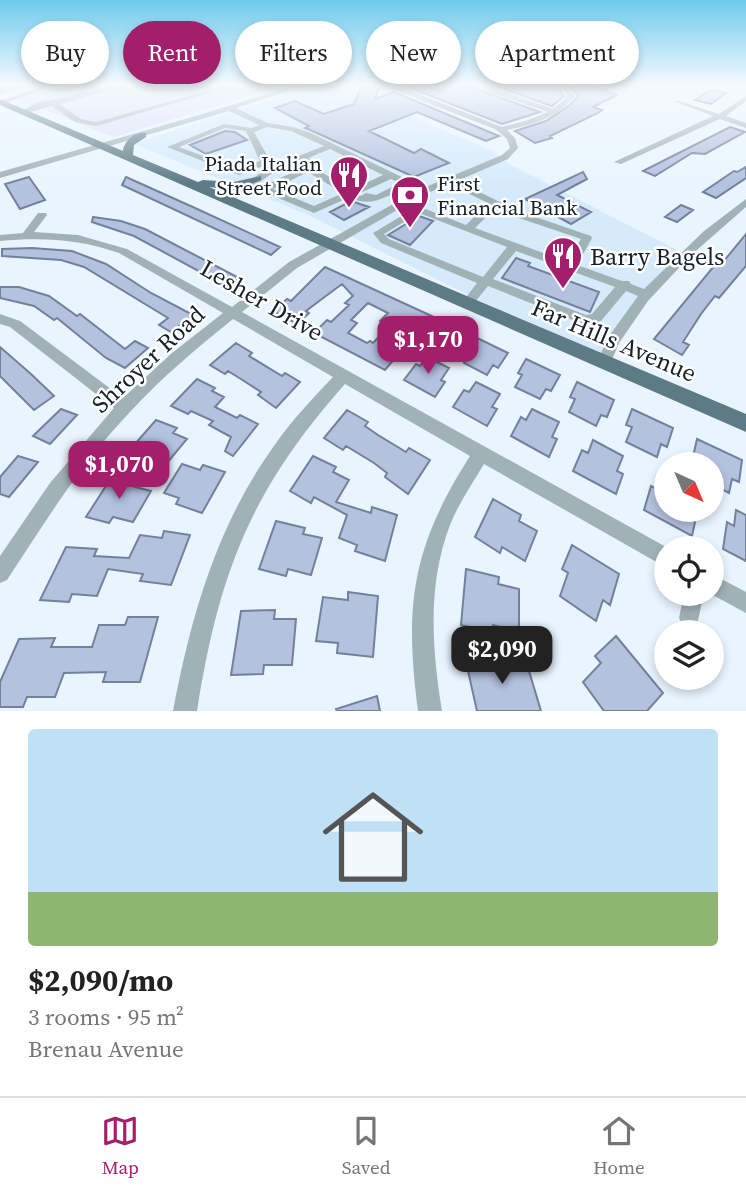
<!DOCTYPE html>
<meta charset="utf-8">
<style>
:root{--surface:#fff;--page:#f6f6f6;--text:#222;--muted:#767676;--line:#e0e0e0;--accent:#a31f6c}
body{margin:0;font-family:"Source Serif 4",serif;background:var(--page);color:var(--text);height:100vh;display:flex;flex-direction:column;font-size:26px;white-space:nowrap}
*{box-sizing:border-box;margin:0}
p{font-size:23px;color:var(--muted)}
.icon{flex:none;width:38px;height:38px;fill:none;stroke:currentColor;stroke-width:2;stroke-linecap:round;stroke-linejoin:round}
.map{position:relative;height:711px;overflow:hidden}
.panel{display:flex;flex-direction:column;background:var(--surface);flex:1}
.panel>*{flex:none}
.banner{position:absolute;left:21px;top:21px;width:705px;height:63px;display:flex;gap:14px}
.needle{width:46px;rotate:136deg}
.fabs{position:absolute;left:654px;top:452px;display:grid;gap:14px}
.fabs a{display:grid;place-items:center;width:70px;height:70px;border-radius:50%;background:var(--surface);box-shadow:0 4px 10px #0003;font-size:35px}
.price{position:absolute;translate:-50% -60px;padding:0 16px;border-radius:14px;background:var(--accent);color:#fff;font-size:23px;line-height:46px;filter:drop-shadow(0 2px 4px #0008)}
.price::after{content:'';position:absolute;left:50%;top:42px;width:21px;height:16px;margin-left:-10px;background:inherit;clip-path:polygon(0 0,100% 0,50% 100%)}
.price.current{background:#222;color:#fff}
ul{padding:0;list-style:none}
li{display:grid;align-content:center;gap:14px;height:371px;padding:0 28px}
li+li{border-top:2px solid var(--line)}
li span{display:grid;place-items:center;height:217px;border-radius:7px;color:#555}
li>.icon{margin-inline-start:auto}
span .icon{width:126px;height:126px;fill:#fffc;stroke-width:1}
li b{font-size:30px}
.tag{padding:0 24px;border-radius:32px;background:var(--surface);box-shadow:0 4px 10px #0003;font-size:24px;line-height:63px}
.tag.current{background:var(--accent);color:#fff}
.dock{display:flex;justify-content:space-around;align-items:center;height:98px;border-top:2px solid var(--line);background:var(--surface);font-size:19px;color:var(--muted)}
.dock a{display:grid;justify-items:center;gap:4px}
.dock .current{color:var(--accent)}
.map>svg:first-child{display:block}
.built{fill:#d5ebfc}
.green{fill:#dedef6}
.building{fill:#b4c2e0;stroke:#73819c;stroke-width:2;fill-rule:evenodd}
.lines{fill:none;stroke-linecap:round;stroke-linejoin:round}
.minor{fill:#a1b2b7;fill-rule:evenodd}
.major{fill:#5d7b85;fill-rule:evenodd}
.labels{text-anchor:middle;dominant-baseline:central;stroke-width:5;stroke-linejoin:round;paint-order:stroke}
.far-poi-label{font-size:21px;fill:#152028;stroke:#fff;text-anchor:end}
.poi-label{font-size:24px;fill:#152028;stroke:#fff;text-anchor:start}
.street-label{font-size:24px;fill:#152028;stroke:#fff}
</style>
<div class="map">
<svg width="746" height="711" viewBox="0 0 746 711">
<rect width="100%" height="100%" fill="#e9f5fe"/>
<path class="built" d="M319,85H334L493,151L509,164L685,254L613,339L604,363L311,216L136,145L147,139Z"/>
<path class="green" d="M69,85H278L282,86L114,137L14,98Z"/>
<path class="building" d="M362,85H375L374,88H379L375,99L394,92L499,136L486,141L417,112L369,131L414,153L421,149L449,163L414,177L308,129L305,128L309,126L275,108L295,101L324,114L354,104Z
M403,85H423L441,91L444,85H465L540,112L502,124Z
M493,85H556L564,96L552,106Z
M568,85H595L617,95L593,107L602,110L598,113L550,136L552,138L535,143L515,131L546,121L570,105L578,96Z
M710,90L726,93L711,104L695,100Z
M730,127L745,132L705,154L692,153L655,176L643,171Z
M225,131L235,132L247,140L206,154L190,145Z
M746,167V178L716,198L703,192L734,171L737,172Z
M583,172L587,179L557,195L591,212L571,224L525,199Z
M29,177L45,200L20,209L5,184Z
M126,177L195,208L280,247L271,255L122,185Z
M351,201L369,207L344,220L330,212Z
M681,205L693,210L677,222L665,217Z
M419,216L433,221L410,245L388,235Z
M93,217L121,221L145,229L239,278L228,287L134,236L92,222Z
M746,234V266L719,298L715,296L701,314L683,342L689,345L682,355L654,339L714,266L719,267Z
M32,248L72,251L106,264L151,293L193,315L171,332L159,325L168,318L84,267L61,260L2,256V249Z
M516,258L530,263L528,266L599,292L590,312L502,278Z
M325,267L436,318L508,353L498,368L493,365L487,375L464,363L472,353L450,343L443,352L422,341L430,331L407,322L392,339L401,344L392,355L396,357L385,370L314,333L327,320L331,322L349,305L345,303L353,296L342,284L306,311L309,313L297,324L273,311L287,299L291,301ZM368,303L388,313L380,321L390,325L373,343L370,341L367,343L348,333L357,323L351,320Z
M0,287H19L49,296L77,316L80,314L125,349L135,341L148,348L125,368L106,358L57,318L54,320L34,306L0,298Z
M236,343L252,353L249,356L282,376L285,373L300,382L276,408L258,395L261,392L244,381L228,371L225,374L210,365Z
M0,347L31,374L54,396L34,410L0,376Z
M427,357L449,368L441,380L445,382L435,397L404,380L416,364L420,366Z
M526,359L560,375L551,391L546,389L540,399L515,387L522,375L518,373Z
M197,379L215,388L212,391L224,397L215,407L237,418L240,415L258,424L233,456L225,451L231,437L209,425L213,421L191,411L188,414L171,406Z
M476,382L500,394L492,407L497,409L487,426L453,407L464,390L469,392Z
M577,382L614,400L607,417L601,415L596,426L569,412L575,399L570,397Z
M61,409L77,415L50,444L33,436Z
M532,409L559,422L552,437L557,439L549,457L511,436L521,417L526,420Z
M632,409L673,428L667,447L661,444L657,457L626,442L632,427L626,425Z
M347,410L368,422L365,426L378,435L406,452L409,448L430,460L408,494L385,477L387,473L374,463L346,446L343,450L324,438Z
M156,420L177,428L173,433L187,439L167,463L151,456L147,461L128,452Z
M697,439L742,460L739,482L732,479L729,493L712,484V464H698L699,460L693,457Z
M593,440L623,456L617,471L623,474L616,494L573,471L582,450L588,453Z
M18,456L38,462L9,497L0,494V477Z
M313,456L336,467L333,472L349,480L336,502L371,513L372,507L397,515L385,561L355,551L357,545L339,538L347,515L314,497L311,503L290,491Z
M182,464L200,470L203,465L225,472L202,513L176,504L179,498L164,493Z
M664,466H667V509H689L697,513L692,536L644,510L651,486L657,489Z
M113,475L138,481L135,487L151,491L133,522L113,517L109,523L86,517Z
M493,499L521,515L519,521L537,531L525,561L502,547L500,553L475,537Z
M736,510L746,515V561L723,549L727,522L734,526Z
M276,521L305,528L303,534L322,538L311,575L288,569L286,576L259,569Z
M164,531L190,535L171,585L140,581L143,574L108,569L97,596L72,594L69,602L40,600L66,547L97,549L94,556L129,558L140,535L162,538Z
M572,545L619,574L610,605L603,600L596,621L560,596L568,573L562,569Z
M466,569L499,577L498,584L519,589V631L493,625V632L461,625Z
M348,592L378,596L373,657L337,653L338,643L316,641L323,597L348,600Z
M275,610L274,619H296L292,665H264L263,674L231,675L241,611Z
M128,617H158L140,682H103L106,672L64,673L55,697H27L23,707H0V682L19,639L55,638L51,647H92L99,625H125Z
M616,636L663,693L647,711H604L583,682L601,663L595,656Z
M501,656L504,665L526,661L541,711H477L466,662Z
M377,696L380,711H337L336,709Z"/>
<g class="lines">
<path class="minor" d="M14,85H27L0,94V87Z
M45,85L47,88L0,105V101Z
M119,85H128L59,104L81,119L96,122L228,85H237L96,126L75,122L52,106L24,114L20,112L36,103Z
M297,85H306L236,108L268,123L293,127L311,133L410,181L421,189L502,155L510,148L507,139L495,129L397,91L389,85H396L502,127L528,120L548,112L468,85H486L553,109L568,96L559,85H565L575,96C558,117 533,125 507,130L515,138L518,148L508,159L457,181L518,211L591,236L592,238L577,265L622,281H629L631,284L644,289L704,231L746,199V207L690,256L648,301L619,343L609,367H599L597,363L607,339L638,296L626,291L601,321L585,325L488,286L471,307L467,308L461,304L477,283L381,243L373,233L418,206L466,225L479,212L492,205L449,184L423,195L297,268L242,312L668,548L667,568L484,464C472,484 459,503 450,525C427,585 432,649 442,711H418C404,605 412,547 470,456L345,384C251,490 219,572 197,711H173C191,616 217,525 274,446C291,421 312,399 333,377L233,319C197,348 161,378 130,412C82,462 45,522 7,580L0,583V556L50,483L114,408L10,327L0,324V314L20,321L123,398L172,353L223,313L119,253C80,239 41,237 0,241V235L23,233L38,213H46L47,215L34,232L78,235L127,249L232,307L289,262L413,193L406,187C388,196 369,209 350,197L314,213L262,191V187L308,165L300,161L274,172L231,202H225V198L266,169L263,166L239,175L167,147L224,124L252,128L259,125L229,111L0,178V172L182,120ZM267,127L291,131L324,146L273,166L254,132ZM225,128L246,131L260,161L239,169L179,147ZM330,149L383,175L351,190L315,168L319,165L308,158ZM308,172L343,193L314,206L273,189ZM391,179L400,183L376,195L366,193L361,196L358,194ZM499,209L510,215L581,239L568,262L475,228L487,216ZM419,213L507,247L483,277L389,239L384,234ZM516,251L615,287L592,314L586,315L493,279Z
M746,96V101L726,116L746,123V128L720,119L621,164L614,162L713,116L676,102V100L719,114Z
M712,574L746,592V613L709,593H712Z
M684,593H704L697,625L690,629L683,625L679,618Z"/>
<path class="major" d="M0,99L123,151C124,141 135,131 146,133V137L134,145L133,155L198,182L203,180L234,182L261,176V180L235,190L209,187L746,414V432L0,105Z"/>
</g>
<linearGradient id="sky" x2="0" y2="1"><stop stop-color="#6ecaec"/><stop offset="0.46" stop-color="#f5faff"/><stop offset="1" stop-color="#f5faff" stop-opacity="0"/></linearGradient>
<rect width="746" height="184" fill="url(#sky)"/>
<defs>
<symbol id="restaurant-pin" viewBox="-11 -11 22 30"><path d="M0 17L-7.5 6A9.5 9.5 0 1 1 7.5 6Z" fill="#a31f6c" stroke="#fff"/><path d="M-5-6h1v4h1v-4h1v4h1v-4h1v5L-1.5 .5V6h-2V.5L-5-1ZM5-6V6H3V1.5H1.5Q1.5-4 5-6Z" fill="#fff"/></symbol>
<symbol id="bank-pin" viewBox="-11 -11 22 30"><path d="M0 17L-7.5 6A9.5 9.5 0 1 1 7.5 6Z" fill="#a31f6c" stroke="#fff"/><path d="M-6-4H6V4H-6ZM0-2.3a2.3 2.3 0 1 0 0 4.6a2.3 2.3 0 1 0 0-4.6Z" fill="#fff"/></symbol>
</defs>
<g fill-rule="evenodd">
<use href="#restaurant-pin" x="327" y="153" width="44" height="60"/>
<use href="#bank-pin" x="388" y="173" width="44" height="60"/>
<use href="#restaurant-pin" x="541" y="234" width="44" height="60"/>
</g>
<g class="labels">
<g class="far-poi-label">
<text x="322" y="163">Piada Italian<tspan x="322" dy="24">Street Food</tspan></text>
<text x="437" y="183" text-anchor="start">First<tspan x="437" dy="24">Financial Bank</tspan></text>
</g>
<g class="poi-label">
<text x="590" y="256">Barry Bagels</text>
</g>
<g class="street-label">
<text transform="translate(262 300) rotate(30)">Lesher Drive</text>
<text transform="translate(614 340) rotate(23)">Far Hills Avenue</text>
<text transform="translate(148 359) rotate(-43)">Shroyer Road</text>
</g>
</g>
</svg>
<div class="fabs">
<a><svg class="needle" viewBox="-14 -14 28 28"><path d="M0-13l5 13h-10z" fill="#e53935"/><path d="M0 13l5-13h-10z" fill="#767676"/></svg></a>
<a><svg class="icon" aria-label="locate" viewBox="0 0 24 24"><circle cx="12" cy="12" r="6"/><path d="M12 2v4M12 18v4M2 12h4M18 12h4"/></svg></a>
<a><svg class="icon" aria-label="layers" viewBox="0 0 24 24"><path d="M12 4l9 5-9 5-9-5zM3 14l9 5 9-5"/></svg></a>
</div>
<b class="price" style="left:428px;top:376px">$1,170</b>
<b class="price" style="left:119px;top:501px">$1,070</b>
<b class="price current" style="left:502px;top:686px">$2,090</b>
<div class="banner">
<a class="tag">Buy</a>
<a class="tag current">Rent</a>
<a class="tag">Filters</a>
<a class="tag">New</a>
<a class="tag">Apartment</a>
</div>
</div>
<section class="panel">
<ul>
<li><span style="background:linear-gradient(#bfe0f5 75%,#8fb573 0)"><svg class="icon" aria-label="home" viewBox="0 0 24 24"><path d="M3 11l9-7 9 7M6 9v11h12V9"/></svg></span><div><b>$2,090/mo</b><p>3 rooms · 95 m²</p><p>Brenau Avenue</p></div></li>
</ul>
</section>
<nav class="dock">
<a class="current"><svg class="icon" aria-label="map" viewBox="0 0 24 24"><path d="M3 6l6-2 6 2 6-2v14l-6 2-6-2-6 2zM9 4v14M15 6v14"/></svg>Map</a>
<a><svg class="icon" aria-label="saved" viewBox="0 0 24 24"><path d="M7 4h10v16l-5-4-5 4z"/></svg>Saved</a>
<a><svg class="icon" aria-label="home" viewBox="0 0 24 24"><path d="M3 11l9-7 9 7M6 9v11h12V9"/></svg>Home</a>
</nav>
